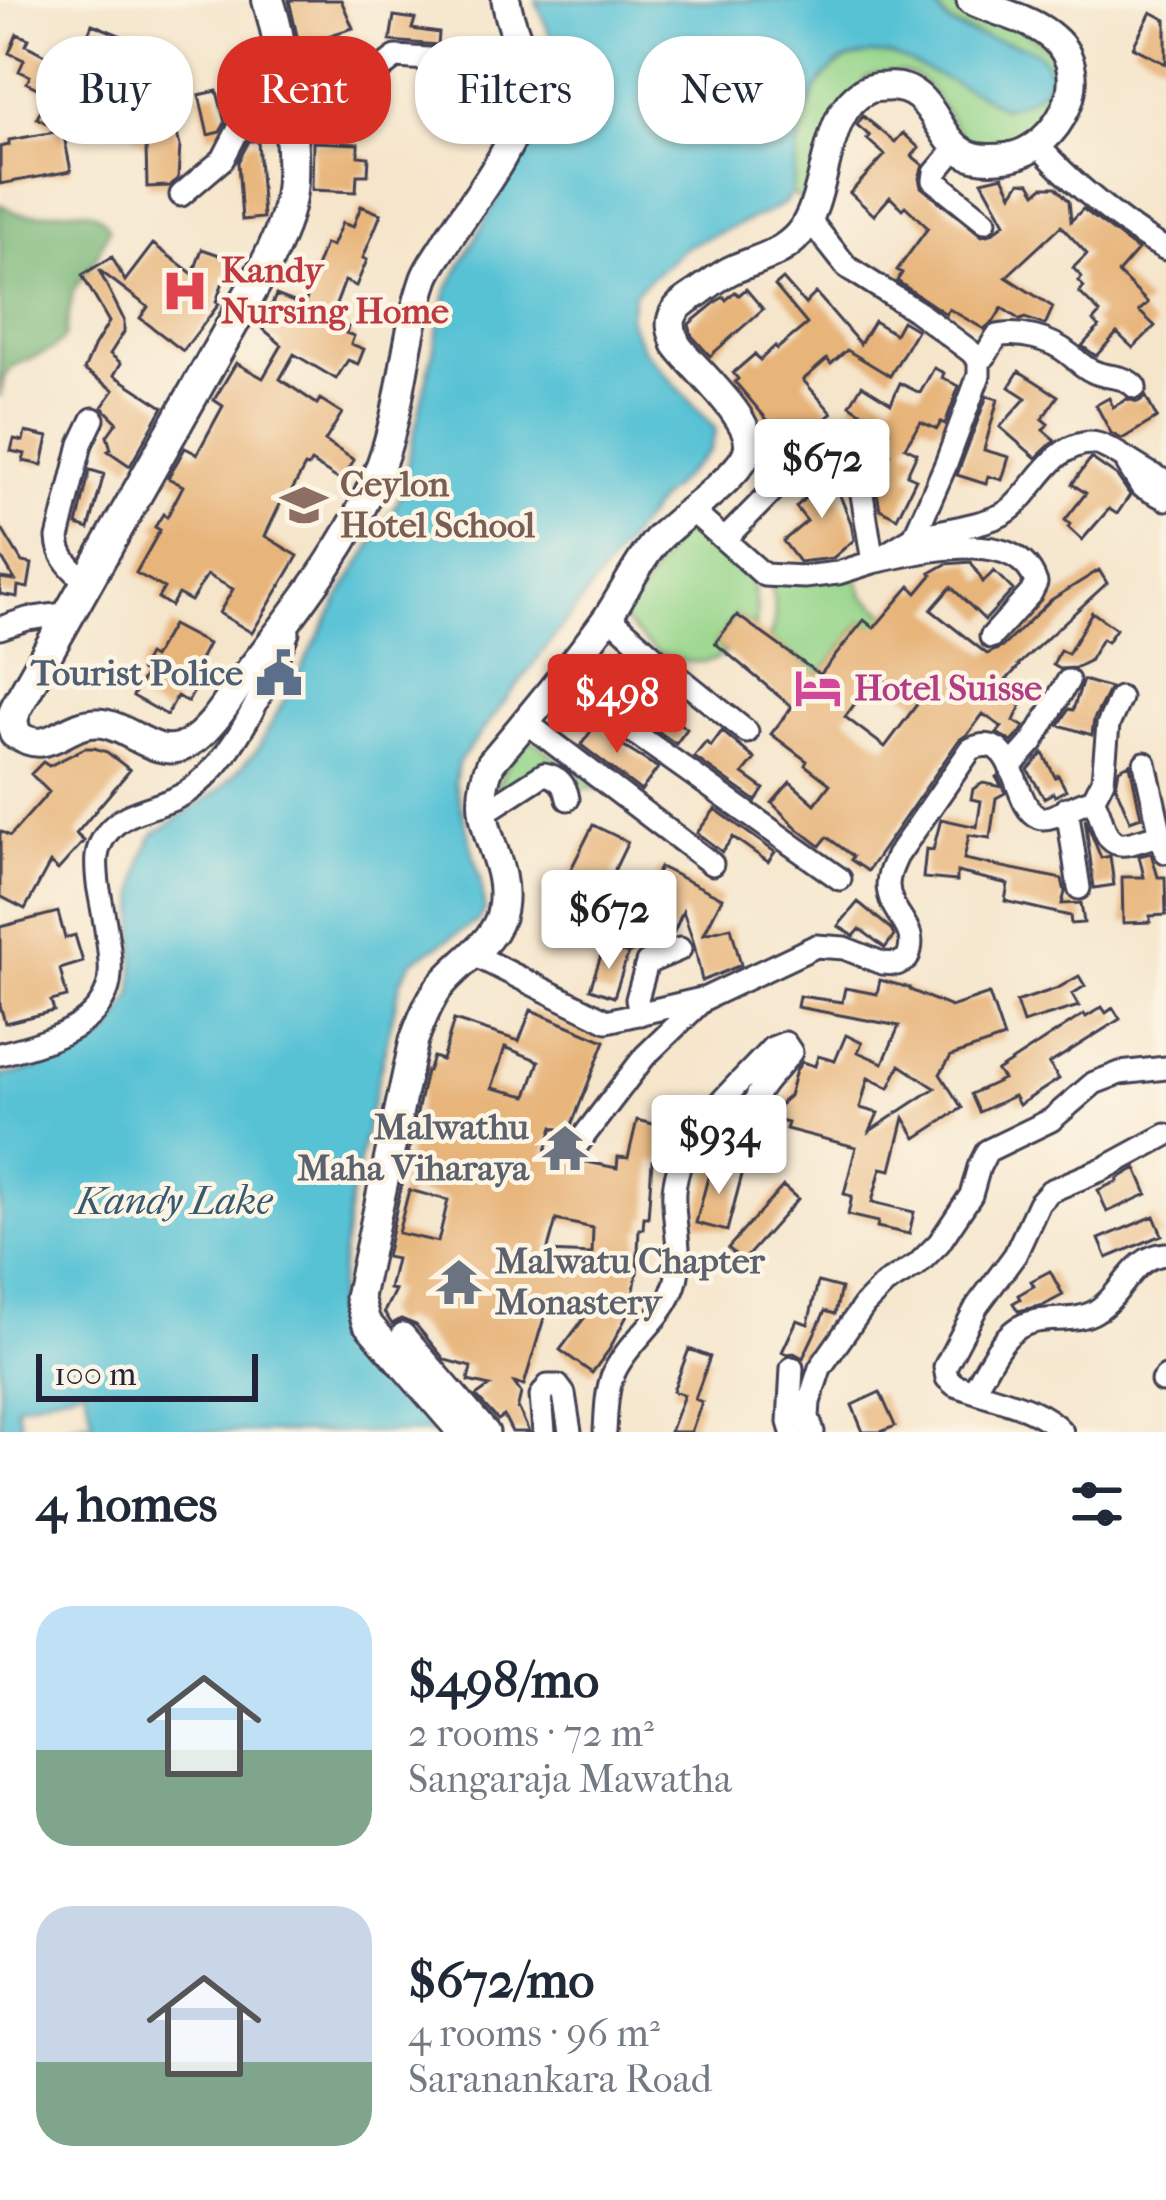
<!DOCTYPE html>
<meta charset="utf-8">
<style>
:root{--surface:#fff;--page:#f6f6f7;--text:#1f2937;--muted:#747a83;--accent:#d93025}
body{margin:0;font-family:"IM FELL French Canon",serif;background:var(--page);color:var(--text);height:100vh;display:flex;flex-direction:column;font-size:45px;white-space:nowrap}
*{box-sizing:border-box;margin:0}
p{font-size:39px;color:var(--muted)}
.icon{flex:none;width:66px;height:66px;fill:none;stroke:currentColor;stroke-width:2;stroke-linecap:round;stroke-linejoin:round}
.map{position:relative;height:1432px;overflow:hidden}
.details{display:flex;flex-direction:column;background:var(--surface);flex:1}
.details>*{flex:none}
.guide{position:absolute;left:36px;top:36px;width:1095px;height:108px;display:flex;gap:24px}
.scale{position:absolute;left:36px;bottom:30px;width:222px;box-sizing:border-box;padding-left:12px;border:6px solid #22223b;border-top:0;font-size:33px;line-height:42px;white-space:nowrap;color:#22223b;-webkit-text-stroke:9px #fcf5e5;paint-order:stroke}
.price{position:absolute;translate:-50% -102px;padding:0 27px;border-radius:12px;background:#fff;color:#222;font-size:39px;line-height:78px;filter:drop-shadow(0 3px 6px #0008)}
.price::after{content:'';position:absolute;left:50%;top:72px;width:36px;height:27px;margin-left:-18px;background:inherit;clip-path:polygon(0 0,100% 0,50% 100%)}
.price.current{background:var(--accent);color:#fff}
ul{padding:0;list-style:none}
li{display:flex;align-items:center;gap:36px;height:300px;padding:0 36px}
li span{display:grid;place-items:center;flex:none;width:336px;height:240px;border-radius:36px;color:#555}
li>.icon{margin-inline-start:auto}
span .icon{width:144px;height:144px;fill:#fffc;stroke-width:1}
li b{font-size:51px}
h2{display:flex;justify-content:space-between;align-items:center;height:144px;padding:0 36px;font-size:51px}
.tag{padding:0 42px;border-radius:48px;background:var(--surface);box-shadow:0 3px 9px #0004;font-size:42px;line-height:108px}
.tag.current{background:var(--accent);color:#fff}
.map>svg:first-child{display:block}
.green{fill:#96d58b;stroke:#5c7c63;stroke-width:3}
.forest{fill:#78b677;stroke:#4d6c59;stroke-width:3}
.water{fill:#58c2d5;stroke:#3d7288;stroke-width:3}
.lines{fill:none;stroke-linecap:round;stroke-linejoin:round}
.stream{stroke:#58c2d5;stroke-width:4.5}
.building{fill:#e7b479;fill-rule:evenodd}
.minor-casing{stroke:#423f51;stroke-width:27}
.major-casing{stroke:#423f51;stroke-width:33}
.highway-casing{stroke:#423f51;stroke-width:36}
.minor{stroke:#fff;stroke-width:21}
.major{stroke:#fff;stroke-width:27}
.highway{stroke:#fff;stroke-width:30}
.labels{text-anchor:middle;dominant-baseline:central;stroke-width:9;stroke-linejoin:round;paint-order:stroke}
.health-label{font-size:36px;font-weight:bold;fill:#be3a42;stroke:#fcf5e5;text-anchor:start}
.education-label{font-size:36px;font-weight:bold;fill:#785e54;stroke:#fcf5e5;text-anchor:start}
.service-label{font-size:36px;font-weight:bold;fill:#4e5e75;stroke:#fcf5e5;text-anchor:end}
.hotel-label{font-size:36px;font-weight:bold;fill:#b23c85;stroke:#fcf5e5;text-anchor:start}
.worship-label{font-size:36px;font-weight:bold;fill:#5b616d;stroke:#fcf5e5;text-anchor:end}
.water-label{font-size:39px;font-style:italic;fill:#355a71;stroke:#fcf5e5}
</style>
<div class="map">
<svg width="1166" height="1432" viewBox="0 0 1166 1432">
<rect width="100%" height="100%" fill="#fcf5e5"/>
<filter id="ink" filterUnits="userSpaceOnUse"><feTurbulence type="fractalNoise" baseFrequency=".00833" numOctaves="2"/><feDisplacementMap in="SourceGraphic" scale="24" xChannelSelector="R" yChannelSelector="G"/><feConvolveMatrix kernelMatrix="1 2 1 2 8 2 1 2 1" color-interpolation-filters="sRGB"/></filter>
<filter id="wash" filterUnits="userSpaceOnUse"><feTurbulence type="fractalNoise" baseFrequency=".004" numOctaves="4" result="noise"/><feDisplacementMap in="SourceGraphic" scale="48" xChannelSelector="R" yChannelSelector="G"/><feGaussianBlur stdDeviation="2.7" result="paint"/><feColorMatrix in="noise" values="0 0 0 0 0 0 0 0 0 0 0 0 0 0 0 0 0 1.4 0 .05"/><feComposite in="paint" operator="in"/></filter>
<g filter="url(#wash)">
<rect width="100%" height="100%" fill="#f5e5cb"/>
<path class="green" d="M933,0H954L963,7L1021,28L1062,59L1058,105L1026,143L985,153C978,147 968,142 962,135C929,96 931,59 867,77L806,204L791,193C798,159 798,124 814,93C828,65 861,46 892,55C907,59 921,68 935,74C958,84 981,94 1002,108L1047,84L1050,76C1034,65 1017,49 999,42C969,30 950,33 933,0Z
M685,525L695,526L752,578L757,609L755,628L736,615L715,643L726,653C708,667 680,663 660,653C646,646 634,630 622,619Z
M856,574L863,596L887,614L901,648L863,620L820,675L769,638C779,619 774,599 770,579Z
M530,739L599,789L580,788L557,768L492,797L507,765Z"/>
<path class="forest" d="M0,204C6,207 12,211 18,213C47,221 93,192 109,229L96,258L73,291L65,337L53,349L13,366L4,377L0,398Z"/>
<path class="water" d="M536,0H933C937,8 943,19 951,24C980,48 1044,32 1050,76C1042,97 1022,103 1002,108L983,96L892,55L871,54L848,59L837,64L824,77L814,93L801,129L791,193L785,203L762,215L687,246L634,293L629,319L643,349L716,430L710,450L657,502L458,763L455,783L481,884L485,911L478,921L411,962L401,980L350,1200L335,1311L344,1331L427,1416L438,1432H50L93,1420L84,1387L16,1406L23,1432H0V1076L20,1073L79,1056L110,1034L133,993L137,889L143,857L153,835L221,789L257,750L342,593L399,500L447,290L559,86L557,54Z"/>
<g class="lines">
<path class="stream" d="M1048,82L1054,84"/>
</g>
<g id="blocks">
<path class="building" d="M289,0H341L353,28L327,36V41L299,44Z
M1151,12L1166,20V64L1133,47Z
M394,16L415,19L412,29L439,33L438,45L390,41Z
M92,24L137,42L108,118L89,110L87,115L61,105Z
M17,34L29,39L26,45L50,58L43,72L60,87L58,90L44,83L41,90L27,83L30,76L19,71L24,60L9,53Z
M450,80H473L477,120H451Z
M217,91L225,123L220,132L208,135L199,95Z
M46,99L58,106L71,171L0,184V147L9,145V140L61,131L37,118Z
M155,102L173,119L180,146L178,178L170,186L147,187L146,147L128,130Z
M863,116L895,142L903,133L919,148L912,156L923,165L919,178L921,187L982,236L991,234L1005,223L982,181L1003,176L1012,194L1020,182L1030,183L1036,193L1043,187H1056L1069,201L1071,221L1083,209L1138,250L1118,273L1148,303L1139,311L1155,326L1133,348L1117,333L1096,356L1082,346L1099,327L1093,321L1100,313L1079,292L1084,287L1078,281L1082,277L1073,268L1087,254L1061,226L1006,277L1053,307L1045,325L1025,318L1020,320L1002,308L994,321L984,329L949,309L946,314L897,281L902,273L897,270L928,228L905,206L902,209L890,197L874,215L850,193L885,155L867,139L870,136L857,125Z
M249,141H258L263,218L242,220L238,162Z
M313,142L358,144V156L369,157L368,175H357L356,192L312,190Z
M361,206L381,214L363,258L367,260L356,286L345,281L330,320L348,327L346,333L354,336L351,344L364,349L358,364L348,360L336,379L294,354L280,379L317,404L320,399L342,413L325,441L354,460L341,481L311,462L308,467L305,466L289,496L285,494L265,536L298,556L252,633L219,613L233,589L207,575L191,601L178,594L171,606L158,598L164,588L136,573L160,530L155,527L163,514L167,517L183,486L168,478L185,448L197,454L223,406L214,400L236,363L263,378L282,345L262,328L276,295L304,306L312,284L304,281L308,270L314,273L325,244L332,246L342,223L353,227Z
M153,244L193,274L202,249L231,259L216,302L219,304L183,351L140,318L148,307L99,270L124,320V332L110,354L121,363L114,375L163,407L130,466L108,451L111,449L107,436L117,422L102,407L114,390L84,370L95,345L109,322L82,275L112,257L125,281Z
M783,279L805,304L816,293L860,344L874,321L895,334L902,321L917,330L890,376L847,350L831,364L827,359L803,380L832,413L813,430L820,436L806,453L770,423L735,382L738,379L733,373L755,354L760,360L775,346L777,349L807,324L775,286Z
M746,289L763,309L710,356L692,336L689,324L717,301L724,297L726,300L735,292L739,295Z
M934,368L944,373L942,378L959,386L945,424L941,422L937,429L921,422L905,447L917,453L907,475L916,479L897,518L880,509L876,487L890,454L881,450L889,431L850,405L862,385L891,403L900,383L920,393Z
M1019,371L1058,396L1042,419L1048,424L1043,430L1055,440L1036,458L1000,427L1026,398L1009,387Z
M987,396L998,399L984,450L1009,457L1002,480L988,476L986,484L957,475Z
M1146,397L1157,418L1122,439L1111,433L1096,405L1109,398L1113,407L1127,399L1138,402Z
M25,432L48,437L42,465L23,461L25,454L11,451L14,439L23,441Z
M1091,458L1117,476L1130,495L1117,514L1109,509L1082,540L1068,527L1070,524L1065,520L1086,493L1072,484Z
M827,461L839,464L831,473L851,523L854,540L833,558L799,562L783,541L807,521L796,507L817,486L811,479Z
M90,470L104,474L89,529L77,525Z
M0,526L22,562L32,564L28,588L18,586L17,597L0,594V578L15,580L0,555Z
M971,562L983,582L994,571L1013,590L985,620L951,587L931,610L987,654L1002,647L1051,600L1099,570L1107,583L1018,665L1019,666L1000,687L1024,698L1014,721L1024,727L1021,732L1012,742L997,733L1002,727L983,714L968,734L959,740L868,871L851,860L853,856L827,837L820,846L798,829L772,803L790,782L815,804L830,784L805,765L807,761L771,734L792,707L715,643L737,615L820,675L864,620L874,628L910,586L917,593L932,575L930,573L946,564ZM876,675L918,703L885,747L845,717Z
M1092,612L1116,629L1107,642L1102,639L1089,661L1075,668L1060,669L1053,665L1060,650L1068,654Z
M172,625L208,644L192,675L200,680L188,702L177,696L167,715L133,696L146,673L140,670L148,655L153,658Z
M1083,680L1110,688L1094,719L1092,735L1059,725L1069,709L1073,710Z
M612,687L668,720L671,717L687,729L676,744L607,695Z
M585,716L618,739L616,742L658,768L641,791L581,745L591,731L580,724Z
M722,731L755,759L743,774L764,789L756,801L694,757L706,742L711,746Z
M85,748H94L107,752L130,770L76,834L84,841L58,870L50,863L25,909L0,896V831L10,836L49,792L31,774L43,762L49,766Z
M1043,753L1055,777L1058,775L1066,790L1055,796L1053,793L1044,798L1028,770Z
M1130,764L1141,817L1130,821L1116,787L1119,769Z
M998,776L1005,793L996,798L990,838L969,835L964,859L1062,879L1065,892L1062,904L1081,903L1084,923L1071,924L1070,916L1005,901L1008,884L957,872V881L923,878L926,849L933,850L941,819L977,827L981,801L971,799L973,789L983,783L1002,787L996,777Z
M715,809L775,852L768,862L733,837L722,852L697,833Z
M1085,818L1101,858L1110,856L1114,885L1094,888Z
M593,825L628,842L612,875L648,893L660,867L722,898L704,934L731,927L741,965L702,981L694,944L683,911L674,932L663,927L659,936L653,933L648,945L630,953L624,937L637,932L601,914L603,909L574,894L568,905L556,899Z
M1151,853L1158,877H1165L1166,915L1150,916V922L1123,923L1122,877H1144L1139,856Z
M858,902L891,929L894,936L885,948L860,929L854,936L838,926Z
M58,912L65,938L75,935L83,962L60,969L67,997L51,1001L54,1011L5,1023L0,1005V927Z
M604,946L628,954L614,997L590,989Z
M1079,976L1085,986L1072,994L1079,1006L1023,1023L1016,1002L1058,988Z
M880,980L910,988V990L951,1007L989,994L1004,1038L951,1056L940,1074L962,1108L916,1138L904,1118L891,1170L881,1168L872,1202L914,1212L909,1234L877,1227L878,1222L848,1215L852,1196L844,1194L856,1147L786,1129L788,1123L780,1121L778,1112L782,1102L789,1096L796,1070L802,1062L815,1066L818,1056L835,1061L846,1035L862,1043L858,1052L883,1063L899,1026L797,1007L799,996L842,1002L845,988L877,994ZM900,1065L935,1088L870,1131L878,1113L860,1108L868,1078L889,1088Z
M1102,1007L1106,1013L1113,1008L1120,1019L1049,1064L1059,1079L1019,1105L1014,1096L979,1112L971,1094L1003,1079L997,1071L1084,1014L1086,1017Z
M531,1010L605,1041L570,1129L568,1133L553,1127L545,1154L617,1168L618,1157L628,1158L637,1120L669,1128L660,1163L652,1161L648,1218L644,1217L643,1229H639L637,1273L631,1308L609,1350L592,1373L560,1350L585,1317L583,1314L549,1301L524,1385L514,1383L521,1393L517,1410L518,1407L529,1432H512L504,1416L498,1420L476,1396L490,1386L468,1381L471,1367L445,1360L416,1325L401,1319L392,1324L384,1312L395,1290L389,1289L396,1259L386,1257L426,1071H428L433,1057L442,1060L454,1020L519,1041ZM505,1047L539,1061L527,1096L492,1088ZM409,1190L448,1200L438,1242L398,1233ZM556,1220L593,1228L592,1254L547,1252Z
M712,1162L743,1171L727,1231L696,1223Z
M1136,1168L1147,1194L1107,1212L1098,1190L1118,1181L1117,1179Z
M783,1186L798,1199L743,1261L728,1248Z
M1154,1216L1162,1235L1107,1258L1099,1239Z
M1050,1271L1063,1295L1044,1305L1018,1311L1013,1303L1020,1299L1018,1295L1034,1286L1031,1281Z
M818,1282L841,1288L835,1314L825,1311L803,1358L794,1353L787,1354L782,1352L797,1320L808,1324Z
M689,1349L710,1357L695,1399L702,1402L691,1432H670L684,1395L673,1391Z
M880,1392L895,1426L881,1432H863L852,1405Z"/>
</g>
</g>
<g filter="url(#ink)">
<use href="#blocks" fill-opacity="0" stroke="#423f51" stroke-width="3"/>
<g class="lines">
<defs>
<path id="minor" d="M1038,145C1065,177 1129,231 1166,249
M957,147L935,173L934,180L985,221
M181,195L223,159L253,101L281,61L333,56L340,63L344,81C366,87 379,68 396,57L477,62L484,65L487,73L498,119L516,132
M979,360L985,356L997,336C1019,331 1051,339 1069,354C1077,360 1083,367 1092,371C1107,379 1124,374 1135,387
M863,460L861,488L873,562C917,553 1017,524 1036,583L1031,593L991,637
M1128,465L1141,486L1166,499
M692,511L764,575L804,577L838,573L873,562L914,537L946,464L979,375V360L970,351L915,310L847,267L809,219
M914,537C938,531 985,525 1005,513C1033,496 1049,444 1091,443C1109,443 1144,474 1166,481
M725,539L796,467
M86,582C71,568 59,558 58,538L81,444L93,419
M608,615L660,662L747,732
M0,628L27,619L71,613
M564,674L595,705L840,879
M526,722L712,864
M1145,763L1161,836
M1010,767L1033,741L1068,681
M1093,800C1103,813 1102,841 1119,844C1131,846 1147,836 1161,836L1166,852
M1093,800L1103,780L1108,725L1120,698
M1067,808L1079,888
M482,814L544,774C558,776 566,785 568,799
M472,954L607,1021L706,998L816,946L844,948L882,963L897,964L907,959C922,926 889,917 888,885C888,874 893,865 897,856L971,749C1018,728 1012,807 1038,817C1052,823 1075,802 1093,800
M640,1014L637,999L647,963L680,949
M0,1054C42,1044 107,1027 110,975C112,952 102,909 98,884C96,864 94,850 107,833C127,807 162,809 187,792C236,759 266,685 288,632
M1166,1135L1105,1168L1050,1191L1039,1203L1015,1255L977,1306L945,1367L947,1378L955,1385L973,1391C985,1372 997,1343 1015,1330C1039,1312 1072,1326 1096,1311C1123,1295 1132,1256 1166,1254
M577,1145L645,1056L702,1001
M403,1334L488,1432
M792,1368L789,1422L792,1432
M1162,1381L1166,1377
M973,1391C1003,1401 1040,1408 1062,1432
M544,1432L541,1396L548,1386H558L564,1394L570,1432
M605,1432C606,1414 606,1394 612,1377C626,1342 664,1320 675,1284C684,1254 672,1221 674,1191C679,1132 736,1089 772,1048L785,1043L791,1052C769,1083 750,1086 753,1131
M813,1432L808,1417L809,1402L820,1368L865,1304L885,1284L917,1265L939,1243L971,1195L979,1167L987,1151L1051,1120L1094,1083L1120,1073L1166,1068"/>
<path id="major" d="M15,733C49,759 64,722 98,723C127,724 154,759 184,746C210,734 228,700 244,678C292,615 354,539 381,464C403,405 404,338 425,278C430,265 441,252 448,239C474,199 513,152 524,105C535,61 512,40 506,0
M462,1432L366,1322L359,1297L414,1040C421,1022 427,1004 438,989C457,963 497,943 502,909C511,855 464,824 491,763C531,716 571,668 607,618C624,593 637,563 657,540C677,518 743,475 748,449C755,419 693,369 676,344C674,336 669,327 672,318C675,306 688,299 697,293C710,284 721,274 736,268C758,259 782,254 799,234C830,198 821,110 867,90C873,87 879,87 885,87C934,83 934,136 965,153C977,160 995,159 1009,157C1058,148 1097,75 1053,38C1031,18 998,13 971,0"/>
<path id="highway" d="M15,733L12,720L16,708L254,286C270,258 284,230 290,198C298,153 283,45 268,0"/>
</defs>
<use href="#minor" class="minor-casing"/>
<use href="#major" class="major-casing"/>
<use href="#highway" class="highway-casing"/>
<use href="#minor" class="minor"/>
<use href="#major" class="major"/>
<use href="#highway" class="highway"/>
</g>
</g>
<defs>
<symbol id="hospital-bare" viewBox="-9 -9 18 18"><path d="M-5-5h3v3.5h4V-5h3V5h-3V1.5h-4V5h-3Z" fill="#e0444e" stroke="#fcf5e5" stroke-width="2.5" paint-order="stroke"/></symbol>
<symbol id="university-bare" viewBox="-9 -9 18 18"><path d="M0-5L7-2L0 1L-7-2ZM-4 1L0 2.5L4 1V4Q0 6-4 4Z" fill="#8d6e63" stroke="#fcf5e5" stroke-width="2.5" paint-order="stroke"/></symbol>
<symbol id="civic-bare" viewBox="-9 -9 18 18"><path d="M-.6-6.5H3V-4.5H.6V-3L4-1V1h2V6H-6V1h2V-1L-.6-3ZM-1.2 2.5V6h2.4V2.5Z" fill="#5c6f8a" stroke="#fcf5e5" stroke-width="2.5" paint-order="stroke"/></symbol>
<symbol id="hotel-bare" viewBox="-9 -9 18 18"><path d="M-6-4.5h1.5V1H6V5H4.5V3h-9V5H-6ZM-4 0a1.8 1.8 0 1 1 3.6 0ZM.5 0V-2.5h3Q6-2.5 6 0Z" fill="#d1479c" stroke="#fcf5e5" stroke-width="2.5" paint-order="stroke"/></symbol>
<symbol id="temple-bare" viewBox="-9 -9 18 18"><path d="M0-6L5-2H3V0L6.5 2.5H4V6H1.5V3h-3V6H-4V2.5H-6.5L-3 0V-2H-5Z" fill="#6b7280" stroke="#fcf5e5" stroke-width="2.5" paint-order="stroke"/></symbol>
</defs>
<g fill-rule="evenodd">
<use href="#hospital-bare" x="152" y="258" width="66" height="66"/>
<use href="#university-bare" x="271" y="472" width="66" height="66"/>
<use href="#civic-bare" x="246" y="640" width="66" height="66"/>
<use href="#hotel-bare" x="785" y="655" width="66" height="66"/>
<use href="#temple-bare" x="532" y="1115" width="66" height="66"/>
<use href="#temple-bare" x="426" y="1249" width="66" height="66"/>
</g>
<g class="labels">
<g class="health-label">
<text x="221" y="270">Kandy<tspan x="221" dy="41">Nursing Home</tspan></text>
</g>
<g class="education-label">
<text x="340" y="484">Ceylon<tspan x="340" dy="41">Hotel School</tspan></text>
</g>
<g class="service-label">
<text x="243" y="673">Tourist Police</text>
</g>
<g class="hotel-label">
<text x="854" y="688">Hotel Suisse</text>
</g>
<g class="worship-label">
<text x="529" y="1127">Malwathu<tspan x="529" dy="41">Maha Viharaya</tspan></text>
<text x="495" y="1261" text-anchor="start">Malwatu Chapter<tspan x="495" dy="41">Monastery</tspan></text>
</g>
<g class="water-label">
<text x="174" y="1201">Kandy Lake</text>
</g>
</g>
</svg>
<div class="scale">100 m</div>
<b class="price" style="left:822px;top:521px">$672</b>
<b class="price current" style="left:617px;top:756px">$498</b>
<b class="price" style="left:609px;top:972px">$672</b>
<b class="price" style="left:719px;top:1197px">$934</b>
<div class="guide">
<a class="tag">Buy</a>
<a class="tag current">Rent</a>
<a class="tag">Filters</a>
<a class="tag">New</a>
</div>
</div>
<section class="details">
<h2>4 homes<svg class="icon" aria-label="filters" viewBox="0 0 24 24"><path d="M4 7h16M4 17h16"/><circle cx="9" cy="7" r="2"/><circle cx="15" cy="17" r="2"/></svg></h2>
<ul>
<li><span style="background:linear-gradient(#bfe0f5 60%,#7fa58c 0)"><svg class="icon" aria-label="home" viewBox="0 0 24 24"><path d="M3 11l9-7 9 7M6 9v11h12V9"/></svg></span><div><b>$498/mo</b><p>2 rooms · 72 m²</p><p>Sangaraja Mawatha</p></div></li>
<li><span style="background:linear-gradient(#c9d6e8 65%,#7fa58c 0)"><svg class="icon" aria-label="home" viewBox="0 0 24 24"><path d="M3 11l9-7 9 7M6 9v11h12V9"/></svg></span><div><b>$672/mo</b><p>4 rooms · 96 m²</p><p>Saranankara Road</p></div></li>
</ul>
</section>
